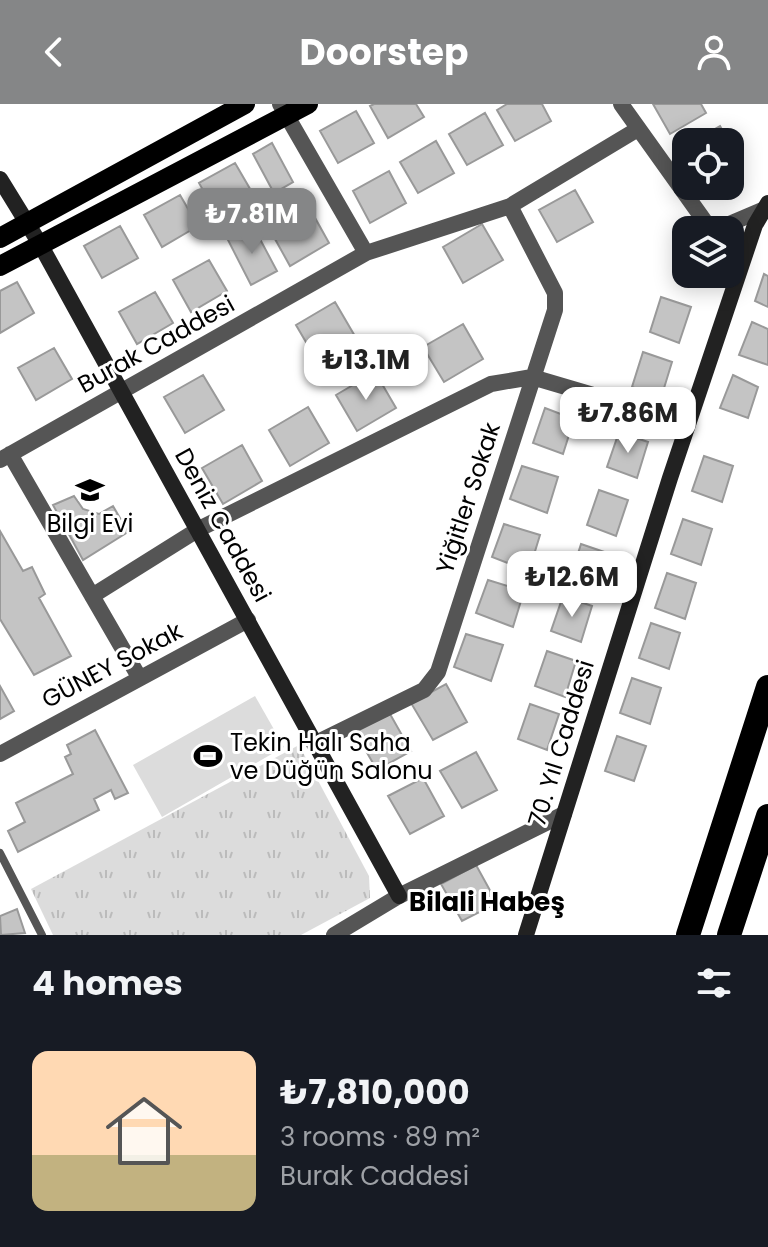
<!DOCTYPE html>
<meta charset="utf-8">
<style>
:root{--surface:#171b24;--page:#242831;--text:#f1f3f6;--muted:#9ea1a6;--line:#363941;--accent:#858687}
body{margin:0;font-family:Poppins,sans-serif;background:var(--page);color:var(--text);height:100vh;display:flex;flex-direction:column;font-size:30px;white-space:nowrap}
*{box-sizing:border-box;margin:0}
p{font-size:26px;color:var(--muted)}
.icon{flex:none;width:44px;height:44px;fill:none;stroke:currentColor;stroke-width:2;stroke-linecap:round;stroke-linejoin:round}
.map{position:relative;height:831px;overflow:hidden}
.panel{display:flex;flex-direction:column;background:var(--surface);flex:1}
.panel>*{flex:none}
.tools{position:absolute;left:672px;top:24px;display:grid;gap:16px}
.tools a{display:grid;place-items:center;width:72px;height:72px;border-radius:16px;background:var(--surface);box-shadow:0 4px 20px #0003;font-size:40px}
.price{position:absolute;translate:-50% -68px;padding:0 18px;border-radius:16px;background:#fff;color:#222;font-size:26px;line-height:52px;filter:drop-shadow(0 2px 4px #0008)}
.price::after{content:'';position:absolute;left:50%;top:48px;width:24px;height:18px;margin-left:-12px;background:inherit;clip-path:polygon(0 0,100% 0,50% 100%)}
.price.current{background:var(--accent);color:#fff}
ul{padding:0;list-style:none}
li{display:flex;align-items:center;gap:24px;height:200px;padding:0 32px}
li+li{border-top:2px solid var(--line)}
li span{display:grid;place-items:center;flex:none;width:224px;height:160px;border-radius:16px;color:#555}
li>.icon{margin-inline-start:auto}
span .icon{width:96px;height:96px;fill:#fffc;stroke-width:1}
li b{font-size:34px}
h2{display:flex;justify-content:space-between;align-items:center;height:96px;padding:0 32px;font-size:34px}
header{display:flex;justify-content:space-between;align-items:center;height:104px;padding:0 32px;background:var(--accent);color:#fff;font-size:36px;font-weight:700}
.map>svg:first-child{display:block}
.park{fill:url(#park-tufts)}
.pitch{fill:#dcdcdc}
.building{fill:#c4c4c4;stroke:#999;stroke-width:2}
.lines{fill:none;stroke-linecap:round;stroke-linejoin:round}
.lane{stroke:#555;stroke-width:8}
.street{stroke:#555;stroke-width:16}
.secondary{stroke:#222;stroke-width:16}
.primary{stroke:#000;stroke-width:20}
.highway{stroke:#000;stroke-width:24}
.labels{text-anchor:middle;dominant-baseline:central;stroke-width:6;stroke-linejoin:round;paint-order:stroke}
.street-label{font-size:24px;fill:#000;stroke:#fff}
.poi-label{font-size:24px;fill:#000;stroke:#fff}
.neighbourhood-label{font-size:26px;font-weight:bold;fill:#000;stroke:#fff}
</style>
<header><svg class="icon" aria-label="back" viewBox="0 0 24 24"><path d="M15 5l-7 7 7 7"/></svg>Doorstep<svg class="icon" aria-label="person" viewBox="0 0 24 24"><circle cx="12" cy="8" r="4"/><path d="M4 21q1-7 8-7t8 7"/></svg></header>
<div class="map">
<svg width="768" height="831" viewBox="0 0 768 831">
<defs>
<pattern id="park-tufts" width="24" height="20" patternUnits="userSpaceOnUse" patternTransform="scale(2)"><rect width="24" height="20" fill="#dcdcdc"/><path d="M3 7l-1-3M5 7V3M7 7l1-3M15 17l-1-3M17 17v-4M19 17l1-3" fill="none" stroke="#bbb"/></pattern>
</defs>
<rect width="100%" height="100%" fill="#fff"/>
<path class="park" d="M299,641L369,772L370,794L301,831H53L31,785Z"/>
<path class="pitch" d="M255,592L284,643L162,713L133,661Z"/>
<path class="building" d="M374,0H416L424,13L388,34L370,2Z
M507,0H542L551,17L515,37L497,6Z
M653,0H701L706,9L670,30Z
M356,7L374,39L338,59L320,27Z
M485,9L503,41L467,61L449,30Z
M720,22L729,38H692Z
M436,37L454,69L418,89L400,58Z
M272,39L293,78L274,89L253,50Z
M235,59L253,90L217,111L199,79Z
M389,67L406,99L370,119L353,87Z
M575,86L593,118L557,138L539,106Z
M180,91L198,122L162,143L144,111Z
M309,103L329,139L290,162L270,126Z
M482,120L503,156L463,179L443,143Z
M120,122L138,154L102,174L84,142Z
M253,122L277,167L251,181L228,136Z
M209,156L227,187L191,208L173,176Z
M764,170L768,172V203L755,197Z
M17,178L34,209L0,229V187Z
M155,188L173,219L137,240L119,208Z
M661,193L691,203L679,239L650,228Z
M335,198L356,234L317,257L296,221Z
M752,218L768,225V261L739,251Z
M463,220L483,255L444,278L423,243Z
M54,244L72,275L36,296L18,264Z
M643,248L672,258L661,294L632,283Z
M375,268L396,304L357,327L336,291Z
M203,271L224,306L185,329L164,293Z
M733,271L758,283L748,314L720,304Z
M308,303L329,339L290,362L269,326Z
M545,304L574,315L563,350L533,339Z
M619,328L648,338L637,374L607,363Z
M242,341L262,377L223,400L202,364Z
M704,352L733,362L722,398L692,387Z
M522,362L558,373L547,409L510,395Z
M599,386L628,396L616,432L587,421Z
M74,392L83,405L99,410L113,402L128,428L83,456L53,401Z
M683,415L712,425L701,461L671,450Z
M504,420L540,431L529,467L492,453Z
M0,427L23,467L32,463L45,490L39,494L71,552L34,571L0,515Z
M581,440L610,450L599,486L570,475Z
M667,469L696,479L685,515L655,504Z
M488,476L524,487L513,523L476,509Z
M563,492L592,502L581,538L551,527Z
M651,519L680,529L669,565L639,554Z
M466,530L503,541L491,577L454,563Z
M547,547L576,557L565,593L535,582Z
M632,574L661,584L650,620L620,609Z
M446,580L467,618L433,636L411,599Z
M0,582L14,607L0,615Z
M530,600L559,610L547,646L518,635Z
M390,610L411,647L377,666L355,628Z
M95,626L128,689L115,695L111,686L94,695L99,706L18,748L8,727L25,718L16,699L73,670L65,653L71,650L67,641Z
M617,632L646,642L634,677L605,667Z
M476,648L497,686L462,704L440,667Z
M423,674L444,712L410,730L388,692Z
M476,761L497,799L462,817L441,780Z
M17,805L25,829L1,831L0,812Z"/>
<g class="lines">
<path class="lane" d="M0,749L42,831"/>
<path class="street" d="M280,0L366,149
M621,0L711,126
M715,126L762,106
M730,156L738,170
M10,350L139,573
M0,356L366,149L510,102L638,25
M92,492L199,425L491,280L532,273L688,319
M314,640L424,586L438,568L555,206V189L510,102
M0,650L248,516
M334,831L399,792L564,710"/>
<path class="secondary" d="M0,75L40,140L399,792
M526,831L670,374L755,121L768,99"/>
<path class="primary" d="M0,134L245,0
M0,162L308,0"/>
<path class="highway" d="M688,831L768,583
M729,831L768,712"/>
</g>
<defs>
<symbol id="school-bare" viewBox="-9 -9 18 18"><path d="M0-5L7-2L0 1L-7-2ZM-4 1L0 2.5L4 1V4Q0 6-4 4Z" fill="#000" stroke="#fff" stroke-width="2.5" paint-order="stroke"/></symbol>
<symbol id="stadium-bare" viewBox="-9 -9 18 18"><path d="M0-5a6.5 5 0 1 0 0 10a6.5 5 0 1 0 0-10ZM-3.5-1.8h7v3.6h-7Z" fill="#000" stroke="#fff" stroke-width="2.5" paint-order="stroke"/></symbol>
</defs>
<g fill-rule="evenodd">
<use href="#school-bare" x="70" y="366" width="40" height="40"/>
<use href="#stadium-bare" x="188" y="632" width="40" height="40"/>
</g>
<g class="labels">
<g class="street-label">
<text transform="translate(156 240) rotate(-29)">Burak Caddesi</text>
<text transform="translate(468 394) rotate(-72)">Yiğitler Sokak</text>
<text transform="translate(223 421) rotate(61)">Deniz Caddesi</text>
<text transform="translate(112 561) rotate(-28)">GÜNEY Sokak</text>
<text transform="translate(561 639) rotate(-73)">70. Yıl Caddesi</text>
</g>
<g class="poi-label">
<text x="90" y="419">Bilgi Evi</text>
<text x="230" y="638" text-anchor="start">Tekin Halı Saha<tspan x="230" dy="28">ve Düğün Salonu</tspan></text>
</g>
<g class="neighbourhood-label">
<text x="487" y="798">Bilali Habeş</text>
</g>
</g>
</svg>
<div class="tools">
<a><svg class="icon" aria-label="locate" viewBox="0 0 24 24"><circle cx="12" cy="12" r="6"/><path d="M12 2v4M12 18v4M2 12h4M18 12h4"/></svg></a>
<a><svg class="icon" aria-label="layers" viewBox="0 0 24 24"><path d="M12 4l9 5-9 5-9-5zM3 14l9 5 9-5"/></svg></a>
</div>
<b class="price current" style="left:252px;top:152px">₺7.81M</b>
<b class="price" style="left:366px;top:298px">₺13.1M</b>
<b class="price" style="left:628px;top:351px">₺7.86M</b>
<b class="price" style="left:572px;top:515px">₺12.6M</b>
</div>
<section class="panel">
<h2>4 homes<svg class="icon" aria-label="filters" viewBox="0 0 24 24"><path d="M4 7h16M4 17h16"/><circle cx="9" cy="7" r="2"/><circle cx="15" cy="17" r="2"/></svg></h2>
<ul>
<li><span style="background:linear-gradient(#ffd9b3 65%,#c2b280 0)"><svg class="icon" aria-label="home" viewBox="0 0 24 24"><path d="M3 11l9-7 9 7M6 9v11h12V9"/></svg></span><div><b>₺7,810,000</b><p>3 rooms · 89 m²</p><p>Burak Caddesi</p></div></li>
</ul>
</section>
